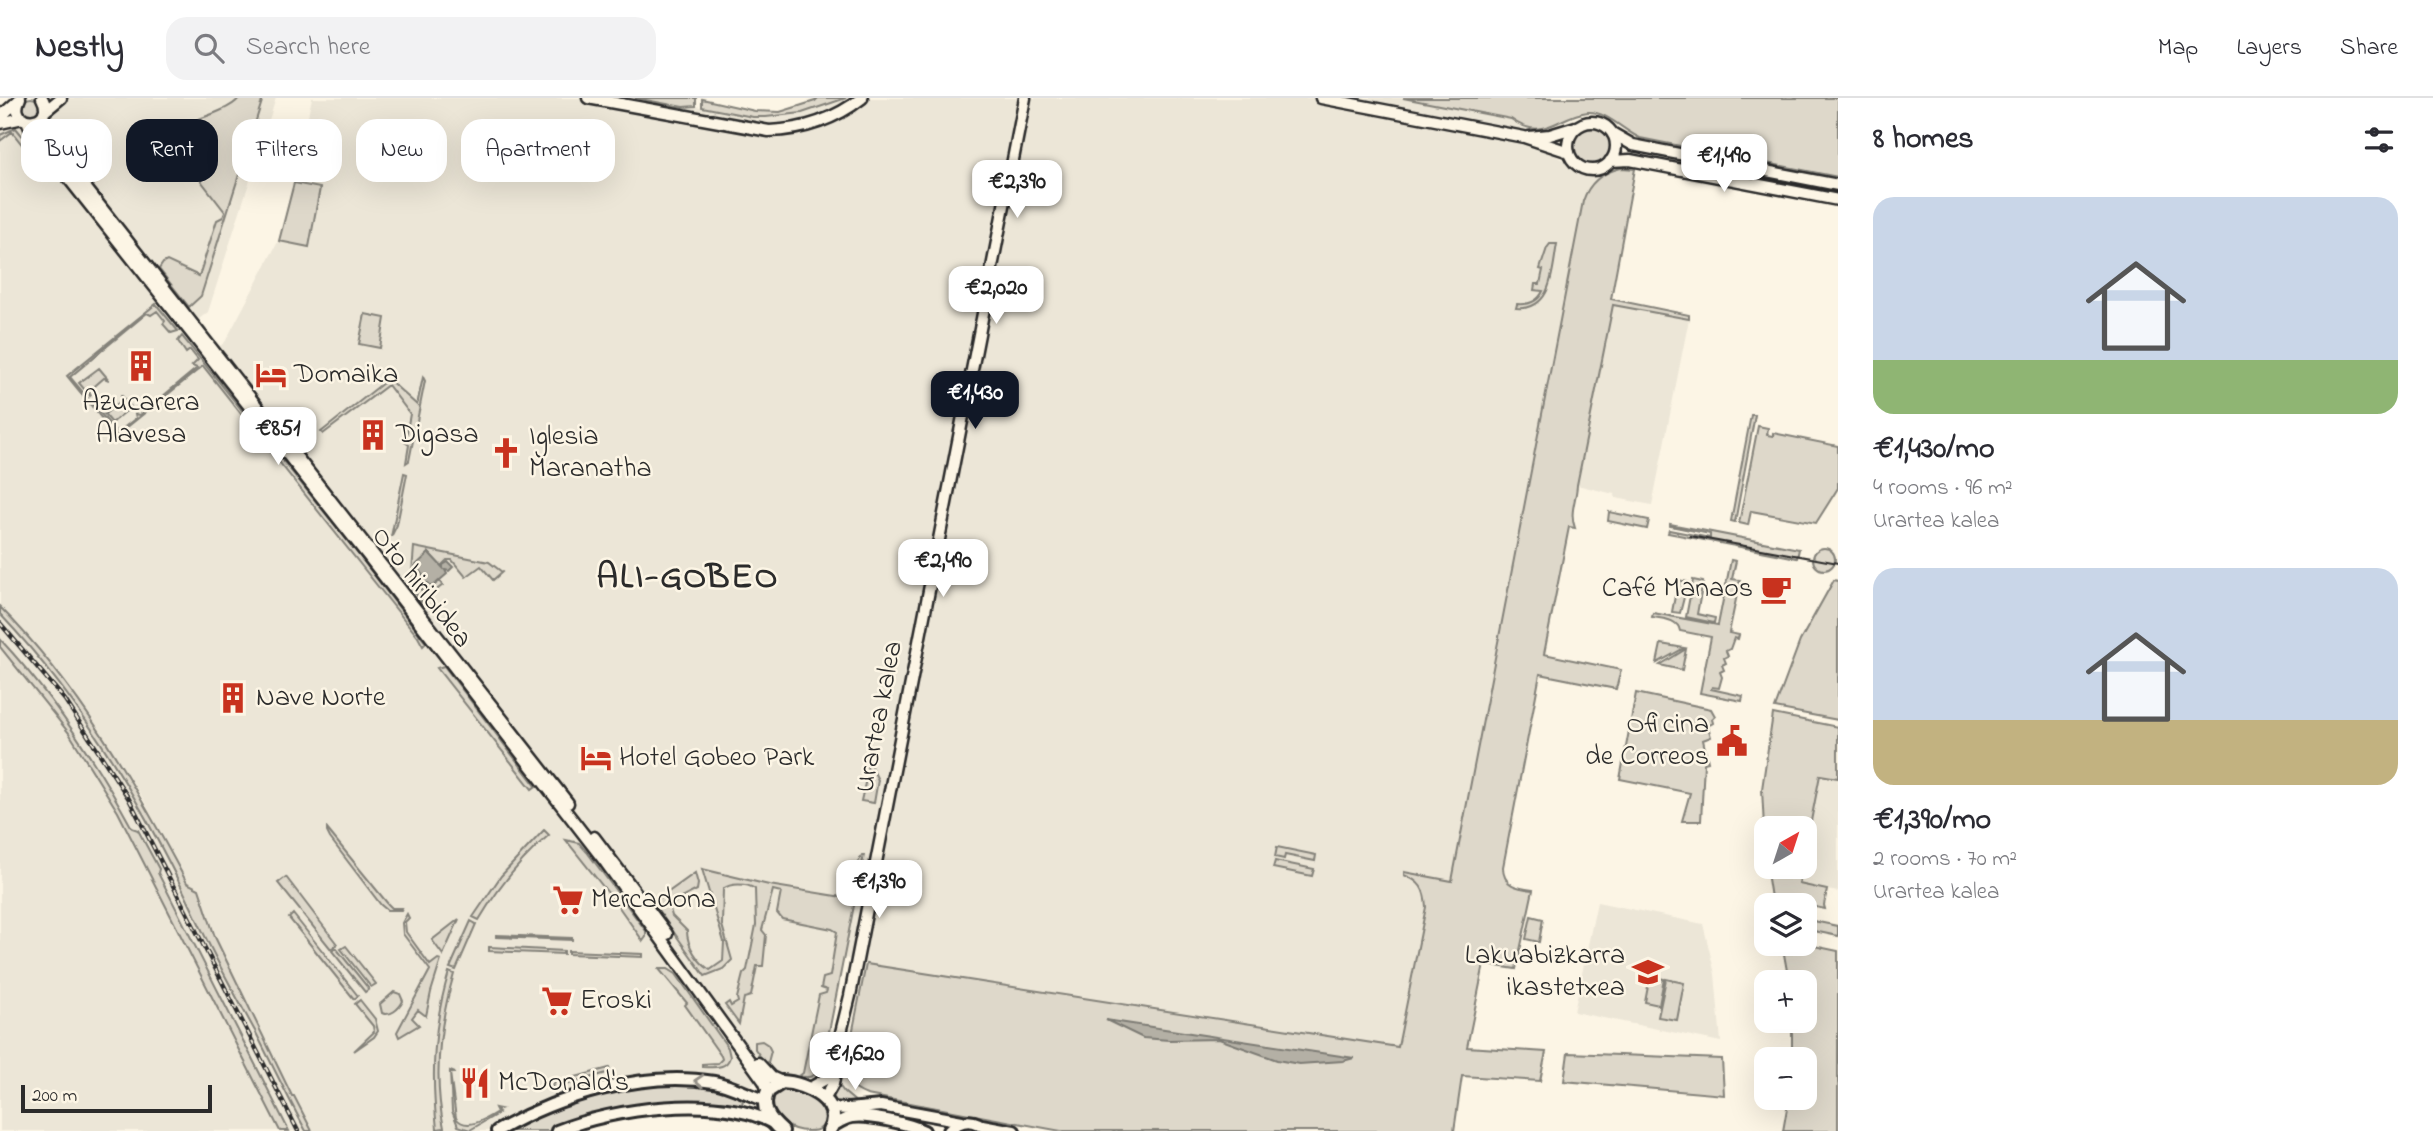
<!DOCTYPE html>
<meta charset="utf-8">
<style>
:root{--surface:#fff;--page:#f2f2f3;--text:#2b2b33;--muted:#7c7c81;--line:#e1e1e2;--accent:#111827}
body{margin:0;font-family:"Indie Flower",sans-serif;background:var(--page);color:var(--text);height:100vh;display:flex;flex-direction:column;font-size:26px;white-space:nowrap}
*{box-sizing:border-box;margin:0}
p{font-size:23px;color:var(--muted)}
.icon{flex:none;width:38px;height:38px;fill:none;stroke:currentColor;stroke-width:2;stroke-linecap:round;stroke-linejoin:round}
.map{position:relative;flex:1;overflow:hidden}
.side{display:flex;flex-direction:column;background:var(--surface);width:595px}
.side>*{flex:none}
.guide{position:absolute;left:21px;top:21px;width:665px;height:63px;display:flex;gap:14px}
.needle{width:46px;rotate:39deg}
.buttons{position:absolute;left:1754px;top:718px;display:grid;gap:14px}
.buttons a{display:grid;place-items:center;width:63px;height:63px;border-radius:14px;background:var(--surface);box-shadow:0 7px 28px #0002;font-size:35px}
.scale{position:absolute;left:21px;bottom:18px;width:191px;box-sizing:border-box;padding-left:7px;border:4px solid #2b2b2b;border-top:0;font-size:19px;line-height:24px;white-space:nowrap;color:#2b2b2b;-webkit-text-stroke:5px #fcf5e5;paint-order:stroke}
.price{position:absolute;translate:-50% -60px;padding:0 16px;border-radius:14px;background:#fff;color:#222;font-size:23px;line-height:46px;filter:drop-shadow(0 2px 4px #0008)}
.price::after{content:'';position:absolute;left:50%;top:42px;width:21px;height:16px;margin-left:-10px;background:inherit;clip-path:polygon(0 0,100% 0,50% 100%)}
.price.active{background:var(--accent);color:#fff}
ul{padding:0;list-style:none}
li{display:grid;align-content:center;gap:14px;height:371px;padding:0 35px}
li span{display:grid;place-items:center;height:217px;border-radius:21px;color:#555}
li>.icon{margin-inline-start:auto}
span .icon{width:126px;height:126px;fill:#fffc;stroke-width:1}
li b{font-size:30px}
h2{display:flex;justify-content:space-between;align-items:center;height:84px;padding:0 35px;font-size:30px}
.chip{padding:0 24px;border-radius:21px;background:var(--surface);box-shadow:0 7px 28px #0002;font-size:24px;line-height:63px}
.chip.active{background:var(--accent);color:#fff}
header{display:flex;align-items:center;gap:42px;box-sizing:border-box;height:98px;padding:0 35px;background:var(--surface);border-bottom:2px solid var(--line)}
header strong{font-size:33px}
nav{display:flex;gap:38px;margin-inline-start:auto;font-size:24px}
.search{width:490px;height:63px;background:var(--page);display:flex;align-items:center;gap:18px;box-sizing:border-box;padding:0 24px;border-radius:21px;color:var(--muted);font-size:26px}
main{display:flex;flex:1;min-height:0}
.map>svg:first-child{display:block}
.built{fill:#ece6d7}
.green{fill:#ded8ca;stroke:#84827a;stroke-width:2}
.water{fill:#b4b0a5;stroke:#7d7b74;stroke-width:2}
.lines{fill:none;stroke-linecap:round;stroke-linejoin:round}
.tertiary-casing{stroke:#2b2b2b;stroke-width:15}
.secondary-casing{stroke:#2b2b2b;stroke-width:16}
.primary-casing{stroke:#2b2b2b;stroke-width:18}
.tertiary{stroke:#fcf5e5;stroke-width:10}
.secondary{stroke:#fcf5e5;stroke-width:10}
.primary{stroke:#fcf5e5;stroke-width:12}
.tram{stroke:#2b2b2b;stroke-width:2}
.rail-casing{stroke:#2b2b2b;stroke-width:4.5}
.rail{stroke:#fcf5e5;stroke-width:2;stroke-dasharray:5;stroke-linecap:butt}
.oneway{stroke:#949088}
.labels{text-anchor:middle;dominant-baseline:central;stroke-width:5;stroke-linejoin:round;paint-order:stroke}
.poi-label{font-size:28px;fill:#2b2b2b;stroke:#fcf5e5;text-anchor:start}
.street-label{font-size:28px;fill:#2b2b2b;stroke:#fcf5e5}
.district-label{font-size:35px;font-weight:bold;letter-spacing:2px;fill:#2b2b2b;stroke:#fcf5e5}
</style>
<header>
<strong>Nestly</strong>
<div class="search"><svg class="icon" aria-label="search" viewBox="0 0 24 24"><circle cx="10" cy="10" r="6"/><path d="M15 15l6 6"/></svg>Search here</div>
<nav><a>Map</a><a>Layers</a><a>Share</a></nav>
</header>
<main>
<div class="map">
<svg width="1838" height="1033" viewBox="0 0 1838 1033">
<rect width="100%" height="100%" fill="#fcf5e5"/>
<filter id="ink" filterUnits="userSpaceOnUse"><feTurbulence type="fractalNoise" baseFrequency=".0143" numOctaves="2"/><feDisplacementMap in="SourceGraphic" scale="14" xChannelSelector="R" yChannelSelector="G"/><feConvolveMatrix kernelMatrix="1 2 1 2 8 2 1 2 1" color-interpolation-filters="sRGB"/></filter>
<g filter="url(#ink)">
<path class="built" d="M12,0H276L208,214L199,221L220,248L225,244L281,138L312,0H635L683,9L696,8L753,19L835,5L846,0H1403L1511,22L1523,30L1539,31L1548,29L1544,50L1580,73L1588,76L1605,75L1598,81L1586,96L1583,103L1452,783L1431,779L1398,950L866,866L838,858L807,973L799,978L779,976L768,970L735,1004L521,1033H312L294,998L292,999L215,839L199,791L187,785L142,699L103,638L41,555L0,509V10Z
M1613,207L1689,221L1652,407L1616,400L1614,396L1577,387Z
M0,516L48,570L77,608L112,659L168,758L203,833L306,1033H289L158,774L159,771L72,631L0,541Z
M0,549L69,635L118,714L280,1033H0Z
M1820,676L1838,680V794L1799,787L1802,768H1804Z
M1597,804L1703,826L1715,876L1721,944L1574,914Z"/>
<path class="green" d="M22 9a9 9 0 1 1 18 0a9 9 0 1 1-18 0Z
M239,0H263L201,198L189,209L159,171L163,165L167,163L199,178L217,122L223,119L225,114L161,31L172,26L177,29C191,23 232,12 239,0Z
M635,0H696V8L683,9Z
M818,0H846L802,15L766,19H753L702,9V1L755,13L780,14L815,3Z
M1403,0H1838V79L1640,40C1624,33 1606,13 1588,14C1558,17 1544,45 1511,21Z
M1572 48a19 19 0 1 1 38 0a19 19 0 1 1-38 0Z
M16,30L54,77L49,81L41,76L43,73L12,34L0,43V37Z
M1635,50L1838,90V100L1632,60Z
M1621,70L1635,71L1611,201L1689,217V221L1613,207L1577,387C1576,404 1569,414 1575,430L1569,429L1544,556L1621,572L1616,591L1540,576L1503,769C1503,788 1517,790 1533,792L1516,871L1484,866L1467,949L1546,954L1540,983L1462,978L1454,1033H1061L867,997C851,991 845,983 846,967L866,866L1398,949L1426,809C1425,791 1420,783 1404,777V774L1452,783L1583,103C1589,85 1603,74 1621,70Z
M294,85L320,90L309,149L279,143Z
M1550,146H1557C1552,172 1553,213 1516,210L1517,206C1529,207 1538,204 1543,193L1534,192L1535,186H1540L1543,172L1540,171L1547,150Z
M156,206L178,233L171,235L163,226L165,223L157,213L151,217L147,215L70,279L117,335L136,320L135,316L140,317L197,270L192,268L198,262L190,252L186,255L178,243L182,238L351,447L426,545L423,548L418,539L203,268L116,338L67,278Z
M365,216L385,220L380,250L359,246Z
M99,270L109,282L104,280L89,293L91,297L90,298L79,285Z
M423,279L425,283L409,363L406,365L409,347L405,344L410,316L388,287L323,336L321,334L388,281L417,307Z
M121,297L131,309L112,325L101,312L106,315L122,302Z
M1751,317H1755L1735,424L1731,423Z
M1758,328L1768,330L1767,337L1773,338V335L1838,348V390L1816,425L1751,413L1748,427L1739,425Z
M404,375L407,376L397,427L391,439Z
M1609,414L1649,422L1647,431L1608,423Z
M1670,426L1799,451L1797,460L1668,435L1669,432L1710,440V436L1670,428Z
M414,449L489,464L502,474L493,482L481,468L466,479L452,462H447L441,468L429,455L426,480L418,488L424,495L440,483L443,487L421,504L411,487Z
M1813 461a11 11 0 1 1 22 0a11 11 0 1 1-22 0Z
M1731,462L1736,463L1732,481L1740,482L1729,535L1739,537L1738,541L1734,540L1730,551L1726,553L1728,558L1724,560L1726,565L1722,567L1724,572L1720,574L1722,579L1719,590L1712,589L1711,591L1743,598L1742,603L1700,595L1711,539L1680,533C1678,521 1663,521 1652,519L1653,515L1718,527Z
M1678,482L1688,484L1680,515L1672,514Z
M1693,482L1703,484L1697,516L1715,520L1714,525L1686,519Z
M1834,482L1838,483V622L1775,610L1800,543Z
M0,509C79,588 135,687 187,785L199,791L215,839L292,998H294L312,1033H306C288,1000 272,966 255,933C237,900 219,868 203,834C149,718 88,609 0,516Z
M0,541C52,597 95,662 132,730L138,732L159,771L158,775L289,1033H280L118,714L69,635L0,549Z
M1661,546L1684,550L1657,565Z
M1686,551L1682,572L1660,567Z
M444,568L536,688L532,691L437,570Z
M1636,595L1711,611L1715,618L1712,621L1713,625L1708,628L1711,639L1703,642L1708,664L1704,665L1701,723H1682L1690,695L1620,681Z
M1773,616L1838,629V680L1820,677L1804,759V730H1766V768L1762,691Z
M866,663L869,664L878,682L874,705L861,703L868,672Z
M327,731L388,806L392,810H402L401,812H387L381,807L330,740L327,734Z
M544,732L549,737C521,761 498,790 479,822L473,819L501,778Z
M566,742L579,745L587,754L646,833V839L643,843L616,805Z
M1277,749L1316,757L1315,763L1285,757L1284,761L1275,759Z
M862,757H864L822,969C816,978 810,981 799,978L803,975L819,897L826,895L827,892L821,890L823,880L830,878L837,834L832,831L782,821L777,815L781,794L773,792L762,832L766,837L763,868H757L751,898L744,900L739,926L725,907L729,904L731,908L738,904L737,900L743,876L747,872L756,827L755,791C747,785 730,785 723,791L722,827L732,862L723,871L705,878L653,805L695,775L698,786L697,792L677,802L670,811L672,818L687,833C687,848 698,864 710,872L723,863L724,844L702,771L769,787L848,800L853,796V774Z
M1275,763L1314,771L1312,778L1273,770Z
M1766,768H1802L1799,786L1827,792L1824,807L1825,811L1771,800Z
M286,779L337,846L331,851L278,785Z
M293,816L358,898L354,901L289,820Z
M407,816L409,820L405,824L406,834L430,867L438,861L441,862L431,894L426,918L418,912L412,920L419,927L399,939L397,934L430,872L403,836L402,825Z
M1531,818L1543,821L1539,844L1526,841Z
M459,821L443,857L432,842Z
M1804,821L1838,828V838L1804,831Z
M471,823L476,826L456,872L450,870Z
M496,837L572,840V842L496,839Z
M1782,845H1800L1838,853V1033H1783L1789,999H1804V961H1792V922H1804V884H1789Z
M346,848L376,886L371,889L341,851Z
M489,849L564,853V856L489,853Z
M336,850L369,891L365,894L332,853Z
M568,853L643,856V859L568,856Z
M659,871H668L676,876L728,950L730,959C726,972 713,969 702,969V966L718,965L722,961L721,958L685,907L687,905Z
M449,874L454,876C439,927 433,978 444,1030L437,1031C431,976 433,927 449,874Z
M1650,878L1664,881L1659,907L1645,904Z
M1666,881L1684,885L1677,922L1658,919Z
M394,894L400,896L403,903C399,911 390,919 382,915L380,906Z
M360,902L375,921L378,933L374,939L354,953L374,934L373,928L355,906Z
M762,943L768,947L771,953L767,968L755,951V944Z
M1568,955L1722,961L1724,997L1564,983Z
M609,970L610,974L552,991L553,985Z
M450,973L455,975H450L456,1020C466,1033 484,1022 497,1014L495,1010L500,1011L497,1012L499,1015L470,1032L458,1028L452,1013Z
M838,986L844,994L857,1005L836,1007L831,998Z
M674,987L701,988L743,997L742,1012L682,1006L560,1029L550,1033H508C560,1004 615,990 674,987Z
M782,991C792,991 801,992 809,997C818,1003 831,1019 822,1029C818,1033 813,1033 807,1033C790,1033 774,1022 770,1005L777,994Z"/>
<path class="water" d="M429,455L443,470V467L448,464L453,469L449,473L445,472L447,476L432,489L428,485L421,491L418,487L425,480L415,468Z
M1106,922L1354,960L1343,963L1299,966L1277,962L1219,941L1169,942L1143,940Z"/>
<g class="lines">
<defs>
<path id="tertiary" d="M20,0C5,31 58,29 42,0
M588,0L769,33C804,32 834,22 862,0
M1321,0L1524,39L1569,54
M44,14L61,0
M43,17L52,45L60,57L568,705
M0,19L19,2
M27,22L31,33L368,458L606,765L764,983L768,993
M1568 48a24 24 0 1 1 48 0a24 24 0 1 1-48 0Z
M0,25L23,20
M1612,35L1633,47L1838,87
M1529,39L1550,37L1576,29
M1610,63L1630,62L1838,102
M594,739L667,836
M758,965L771,979L782,984
M810,990L824,982L834,963L850,898L1025,0
M824,1002L833,986L837,965"/>
<path id="secondary" d="M830,1010L848,1011L881,1008L962,1023
M982,1027L1014,1033
M831,1029C838,1025 844,1020 852,1019C867,1016 909,1026 924,1033
M497,1033C558,998 642,972 714,984C731,987 748,997 764,1002
M557,1033C614,1010 717,996 773,1025
M949,1033C961,1020 976,1020 988,1033"/>
<path id="primary" d="M782,1033C769,1022 760,1010 768,993L782,984C805,985 846,1004 829,1033"/>
</defs>
<use href="#tertiary" class="tertiary-casing"/>
<use href="#secondary" class="secondary-casing"/>
<use href="#primary" class="primary-casing"/>
<use href="#tertiary" class="tertiary"/>
<use href="#secondary" class="secondary"/>
<use href="#primary" class="primary"/>
<path class="tram" d="M1690,438L1838,465"/>
<defs>
<path id="rail" d="M0,525L65,602L129,701L298,1033"/>
</defs>
<use href="#rail" class="rail-casing"/>
<use href="#rail" class="rail"/>
</g>
<defs><path id="oneway-chevron" d="M-2-3.5L2.5 0L-2 3.5" fill="none" stroke-width="1.6" stroke-linecap="round" stroke-linejoin="round" transform="scale(1.75)"/></defs>
<use class="oneway" href="#oneway-chevron" transform="translate(699 983) rotate(-177)"/>
</g>
<defs>
<symbol id="building-bare" viewBox="-9 -9 18 18"><path d="M-4-6H4V6H1V3H-1V6H-4ZM-2.5-4.3h1.7v1.8h-1.7ZM.8-4.3h1.7v1.8H.8ZM-2.5-1h1.7V.8h-1.7ZM.8-1h1.7V.8H.8Z" fill="#c8321e" stroke="#fcf5e5" stroke-width="2.5" paint-order="stroke"/></symbol>
<symbol id="hotel-bare" viewBox="-9 -9 18 18"><path d="M-6-4.5h1.5V1H6V5H4.5V3h-9V5H-6ZM-4 0a1.8 1.8 0 1 1 3.6 0ZM.5 0V-2.5h3Q6-2.5 6 0Z" fill="#c8321e" stroke="#fcf5e5" stroke-width="2.5" paint-order="stroke"/></symbol>
<symbol id="church-bare" viewBox="-9 -9 18 18"><path d="M-1.2-6h2.4v3.5h3.3v2.4h-3.3V6h-2.4V-.1h-3.3v-2.4h3.3Z" fill="#c8321e" stroke="#fcf5e5" stroke-width="2.5" paint-order="stroke"/></symbol>
<symbol id="cafe-bare" viewBox="-9 -9 18 18"><path d="M-5.5-4.5H6V0H3Q3 3.5 0 3.5H-2.5Q-5.5 3.5-5.5 0ZM3-3.2v2h1.7v-2ZM-6 4.5H4V6H-6Z" fill="#c8321e" stroke="#fcf5e5" stroke-width="2.5" paint-order="stroke"/></symbol>
<symbol id="civic-bare" viewBox="-9 -9 18 18"><path d="M-.6-6.5H3V-4.5H.6V-3L4-1V1h2V6H-6V1h2V-1L-.6-3ZM-1.2 2.5V6h2.4V2.5Z" fill="#c8321e" stroke="#fcf5e5" stroke-width="2.5" paint-order="stroke"/></symbol>
<symbol id="supermarket-bare" viewBox="-9 -9 18 18"><path d="M-6-5.5h2.5l.6 2H6L4.5 2H-2.5L-4.4-4H-6ZM-1.5 3.2a1.3 1.3 0 1 0 .1 0ZM3 3.2a1.3 1.3 0 1 0 .1 0Z" fill="#c8321e" stroke="#fcf5e5" stroke-width="2.5" paint-order="stroke"/></symbol>
<symbol id="school-bare" viewBox="-9 -9 18 18"><path d="M0-5L7-2L0 1L-7-2ZM-4 1L0 2.5L4 1V4Q0 6-4 4Z" fill="#c8321e" stroke="#fcf5e5" stroke-width="2.5" paint-order="stroke"/></symbol>
<symbol id="restaurant-bare" viewBox="-9 -9 18 18"><path d="M-5-6h1v4h1v-4h1v4h1v-4h1v5L-1.5 .5V6h-2V.5L-5-1ZM5-6V6H3V1.5H1.5Q1.5-4 5-6Z" fill="#c8321e" stroke="#fcf5e5" stroke-width="2.5" paint-order="stroke"/></symbol>
</defs>
<g fill-rule="evenodd">
<use href="#building-bare" x="119" y="246" width="44" height="44"/>
<use href="#hotel-bare" x="249" y="255" width="44" height="44"/>
<use href="#building-bare" x="351" y="315" width="44" height="44"/>
<use href="#church-bare" x="484" y="333" width="44" height="44"/>
<use href="#cafe-bare" x="1754" y="469" width="44" height="44"/>
<use href="#building-bare" x="211" y="578" width="44" height="44"/>
<use href="#civic-bare" x="1710" y="621" width="44" height="44"/>
<use href="#hotel-bare" x="574" y="638" width="44" height="44"/>
<use href="#supermarket-bare" x="546" y="780" width="44" height="44"/>
<use href="#school-bare" x="1626" y="852" width="44" height="44"/>
<use href="#supermarket-bare" x="535" y="881" width="44" height="44"/>
<use href="#restaurant-bare" x="453" y="963" width="44" height="44"/>
</g>
<g class="labels">
<g class="poi-label">
<text x="294" y="277">Domaika</text>
<text x="141" y="305" text-anchor="middle">Azucarera<tspan x="141" dy="32">Alavesa</tspan></text>
<text x="396" y="337">Digasa</text>
<text x="529" y="339">Iglesia<tspan x="529" dy="32">Maranatha</tspan></text>
<text x="1753" y="491" text-anchor="end">Café Manaos</text>
<text x="256" y="600">Nave Norte</text>
<text x="1709" y="627" text-anchor="end">Oficina<tspan x="1709" dy="32">de Correos</tspan></text>
<text x="619" y="660">Hotel Gobeo Park</text>
<text x="591" y="802">Mercadona</text>
<text x="1625" y="858" text-anchor="end">Lakuabizkarra<tspan x="1625" dy="32">ikastetxea</tspan></text>
<text x="580" y="903">Eroski</text>
<text x="498" y="985">McDonald's</text>
</g>
<g class="street-label">
<text transform="translate(421 490) rotate(52)">Oto hiribidea</text>
<text transform="translate(880 619) rotate(-79)">Urartea kalea</text>
</g>
<g class="district-label">
<text x="688" y="480">ALI-GOBEO</text>
</g>
</g>
</svg>
<div class="buttons">
<a><svg class="needle" viewBox="-14 -14 28 28"><path d="M0-13l5 13h-10z" fill="#e53935"/><path d="M0 13l5-13h-10z" fill="#7c7c81"/></svg></a>
<a><svg class="icon" aria-label="layers" viewBox="0 0 24 24"><path d="M12 4l9 5-9 5-9-5zM3 14l9 5 9-5"/></svg></a>
<a>+</a>
<a>−</a>
</div>
<div class="scale">200 m</div>
<b class="price" style="left:1724px;top:96px">€1,490</b>
<b class="price" style="left:1017px;top:122px">€2,390</b>
<b class="price" style="left:996px;top:228px">€2,020</b>
<b class="price active" style="left:975px;top:333px">€1,430</b>
<b class="price" style="left:278px;top:369px">€851</b>
<b class="price" style="left:943px;top:501px">€2,490</b>
<b class="price" style="left:879px;top:822px">€1,390</b>
<b class="price" style="left:855px;top:994px">€1,620</b>
<div class="guide">
<a class="chip">Buy</a>
<a class="chip active">Rent</a>
<a class="chip">Filters</a>
<a class="chip">New</a>
<a class="chip">Apartment</a>
</div>
</div>
<section class="side">
<h2>8 homes<svg class="icon" aria-label="filters" viewBox="0 0 24 24"><path d="M4 7h16M4 17h16"/><circle cx="9" cy="7" r="2"/><circle cx="15" cy="17" r="2"/></svg></h2>
<ul>
<li><span style="background:linear-gradient(#c9d6e8 75%,#8fb573 0)"><svg class="icon" aria-label="home" viewBox="0 0 24 24"><path d="M3 11l9-7 9 7M6 9v11h12V9"/></svg></span><div><b>€1,430/mo</b><p>4 rooms · 96 m²</p><p>Urartea kalea</p></div></li>
<li><span style="background:linear-gradient(#c9d6e8 70%,#c2b280 0)"><svg class="icon" aria-label="home" viewBox="0 0 24 24"><path d="M3 11l9-7 9 7M6 9v11h12V9"/></svg></span><div><b>€1,390/mo</b><p>2 rooms · 70 m²</p><p>Urartea kalea</p></div></li>
</ul>
</section>
</main>
